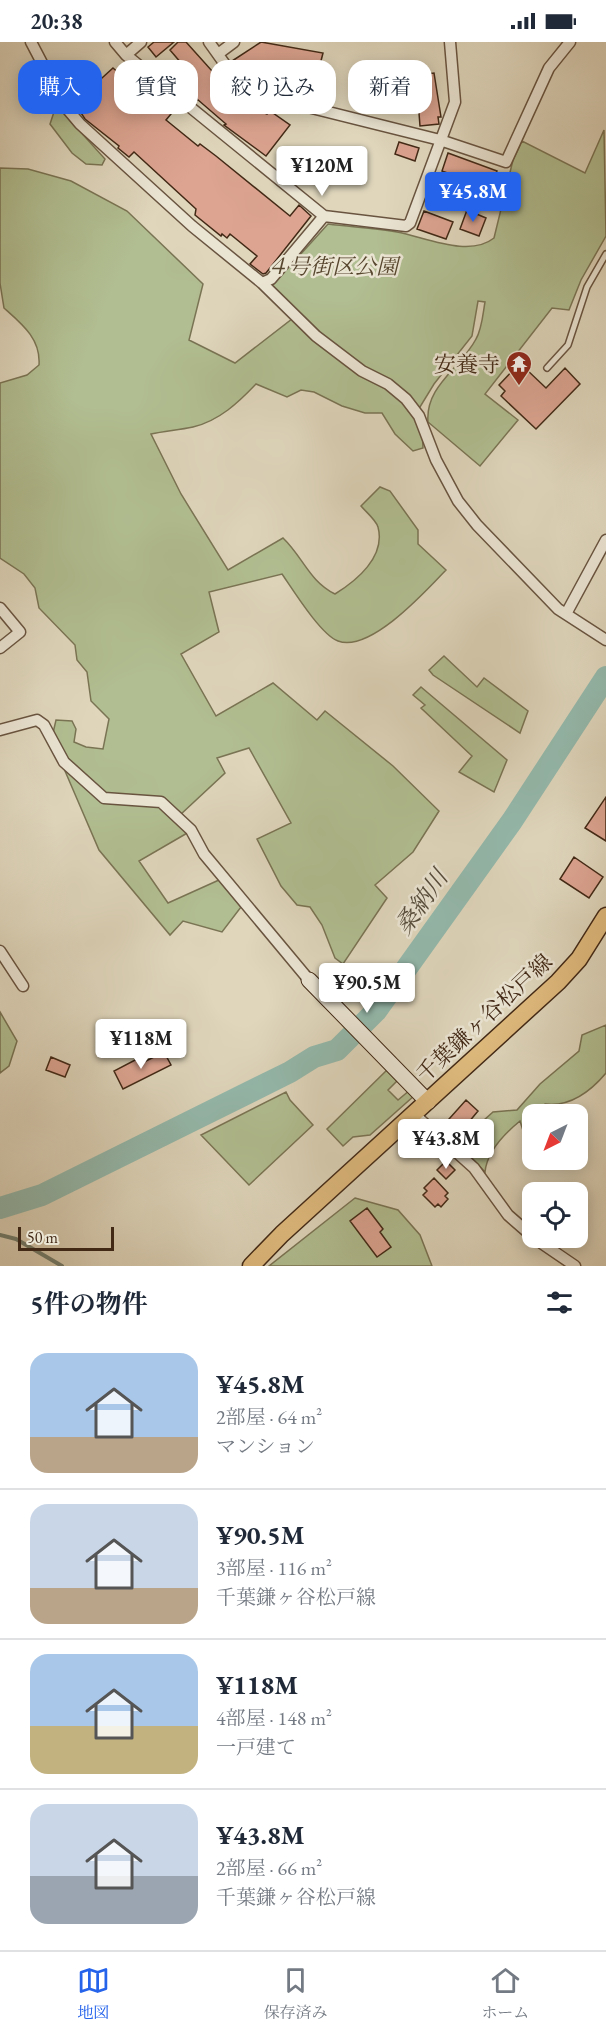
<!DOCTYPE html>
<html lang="ja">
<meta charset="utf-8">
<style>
:root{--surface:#fff;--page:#f6f6f7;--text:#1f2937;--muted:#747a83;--line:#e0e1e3;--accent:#2563eb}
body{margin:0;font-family:"EB Garamond","Noto Serif JP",serif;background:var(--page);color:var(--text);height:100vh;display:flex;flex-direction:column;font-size:22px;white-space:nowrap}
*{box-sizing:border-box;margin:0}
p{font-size:20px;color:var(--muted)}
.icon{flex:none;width:33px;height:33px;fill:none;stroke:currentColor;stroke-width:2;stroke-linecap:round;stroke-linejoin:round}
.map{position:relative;height:1224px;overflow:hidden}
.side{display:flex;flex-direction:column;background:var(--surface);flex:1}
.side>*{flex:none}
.guide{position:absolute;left:18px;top:18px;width:570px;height:54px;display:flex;gap:12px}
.needle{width:39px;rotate:222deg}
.buttons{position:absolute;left:522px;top:1062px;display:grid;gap:12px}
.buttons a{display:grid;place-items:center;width:66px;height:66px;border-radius:12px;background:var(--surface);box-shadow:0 3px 15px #0003;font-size:30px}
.scale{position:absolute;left:18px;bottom:15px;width:96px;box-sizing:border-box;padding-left:6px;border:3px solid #422916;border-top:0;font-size:16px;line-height:21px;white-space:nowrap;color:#422916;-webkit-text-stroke:4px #eae4d3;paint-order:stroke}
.price{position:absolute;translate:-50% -51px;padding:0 14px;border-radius:6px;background:#fff;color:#222;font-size:20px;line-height:39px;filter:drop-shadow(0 2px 3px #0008)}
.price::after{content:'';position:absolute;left:50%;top:36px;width:18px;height:14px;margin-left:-9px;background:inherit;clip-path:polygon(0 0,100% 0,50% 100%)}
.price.current{background:var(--accent);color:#fff}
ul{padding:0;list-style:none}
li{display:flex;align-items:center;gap:18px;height:150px;padding:0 30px}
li+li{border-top:2px solid var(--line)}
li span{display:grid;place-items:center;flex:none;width:168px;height:120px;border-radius:18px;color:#555}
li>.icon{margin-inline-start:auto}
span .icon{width:72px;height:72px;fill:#fffc;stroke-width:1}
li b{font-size:26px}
h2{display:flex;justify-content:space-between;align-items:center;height:72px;padding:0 30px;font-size:26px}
.tag{padding:0 21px;border-radius:18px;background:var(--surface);box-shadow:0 3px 15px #0003;font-size:21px;line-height:54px}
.tag.current{background:var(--accent);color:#fff}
.status{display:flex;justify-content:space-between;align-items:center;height:42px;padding:0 30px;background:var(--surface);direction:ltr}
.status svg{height:16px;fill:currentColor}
.tab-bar{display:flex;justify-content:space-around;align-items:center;height:84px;border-top:2px solid var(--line);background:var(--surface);font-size:16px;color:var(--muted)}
.tab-bar a{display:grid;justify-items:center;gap:3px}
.tab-bar .current{color:var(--accent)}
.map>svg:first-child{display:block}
.green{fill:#b1be91;stroke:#7a7454;stroke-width:1.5}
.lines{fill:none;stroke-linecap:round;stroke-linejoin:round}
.stream{stroke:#737f70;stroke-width:4}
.river{stroke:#94b9ac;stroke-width:22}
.building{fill:#dca491;stroke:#422916;stroke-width:1.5}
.lane-casing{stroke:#695440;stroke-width:8}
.street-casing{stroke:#695440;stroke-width:13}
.secondary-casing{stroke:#422916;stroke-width:17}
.primary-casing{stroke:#422916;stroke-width:19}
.lane{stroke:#eae4d3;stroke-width:5}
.street{stroke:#eae4d3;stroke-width:10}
.secondary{stroke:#eae4d3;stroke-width:15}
.primary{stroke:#e0bb7e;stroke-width:16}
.labels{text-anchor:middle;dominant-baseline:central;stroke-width:5;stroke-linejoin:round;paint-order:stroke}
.park-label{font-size:22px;font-style:italic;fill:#58472f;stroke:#eae4d3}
.poi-label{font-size:22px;fill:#422916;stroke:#eae4d3;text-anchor:end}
.street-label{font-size:22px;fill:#422916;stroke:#eae4d3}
.water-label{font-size:24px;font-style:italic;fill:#564d3c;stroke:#eae4d3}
</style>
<div class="status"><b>20:38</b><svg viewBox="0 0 49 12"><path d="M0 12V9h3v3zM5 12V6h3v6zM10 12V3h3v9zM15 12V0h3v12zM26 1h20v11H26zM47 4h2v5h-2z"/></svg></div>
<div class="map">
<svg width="606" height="1224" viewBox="0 0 606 1224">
<rect width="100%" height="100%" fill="#dfd6bc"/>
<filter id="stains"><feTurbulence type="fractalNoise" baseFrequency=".00333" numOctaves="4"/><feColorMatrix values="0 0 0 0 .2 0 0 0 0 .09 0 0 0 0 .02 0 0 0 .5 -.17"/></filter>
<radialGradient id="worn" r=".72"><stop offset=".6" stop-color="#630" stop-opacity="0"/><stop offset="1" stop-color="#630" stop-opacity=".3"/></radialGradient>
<path class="green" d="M59,66L105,117L102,123L86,122L72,111L50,82L55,67Z
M604,88L606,194L581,238L569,268L552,266L485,352L518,378L480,424L428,380C425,344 461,326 476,297C482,287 483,271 485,260L478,259L472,294L434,342L420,365H417L361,327L270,246L328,182C351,185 374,186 397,190C425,195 469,216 494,196L513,118L522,99L585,131Z
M0,126L28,127L71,139L127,169L203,242L189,298L235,321L292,277C318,297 403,350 416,374C421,384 423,395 423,406L413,409L395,392L382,371H365L342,364L314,350L301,348L287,355L256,342C239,360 219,379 193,385C179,388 165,389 151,392L181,452L228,528L283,496C303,515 309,539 335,552C356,539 386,515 378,485C376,478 366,470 361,464L380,445L390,449L418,488V502L446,528C425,550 370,611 338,599C321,593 293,548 282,532L209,550L219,590L181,612L216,674L273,641L317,678L325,669L393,724L439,769L413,810L375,843L387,856L343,922L335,916L322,883L310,865L297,863L281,844L257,797L291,781L249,706L217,716L225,731L180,773L160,755L104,752L67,718L53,691L56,678L72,679L76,687L74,700L86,705L103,707L109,677L91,659L87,630L77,618L75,603L39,566L35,546L24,532L0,516V341L27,333L39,323C41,297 22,282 4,266L0,241Z
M444,614L477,645L484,636L528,669L520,691L433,633L429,628Z
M421,645L507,718L494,750L459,730L472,714L421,666L425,663L413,653Z
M62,722L90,748L160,763L189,790L139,819L168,861L219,838L241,865L222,890L183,879L170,893L99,808Z
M0,970L17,999L9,1024L0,1031Z
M606,983V1031C590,1050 569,1065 545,1062L540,1072H532V1103L525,1095L520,1079C504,1092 487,1109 485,1130L467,1111L483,1079L493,1070L517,1068L540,1042L579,1009L582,993Z
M389,1026L400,1036L388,1048L398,1058L410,1048L415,1053L370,1093L353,1095L343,1104L327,1087Z
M286,1050L290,1058L313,1083L249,1143L201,1093Z
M355,1156L398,1168L420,1193L432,1224H269Z"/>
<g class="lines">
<path class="stream" d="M0,1193L16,1197L62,1224"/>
<path class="river" d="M0,1166L42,1153L290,1030L314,1015L337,1008L376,969L512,779L606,635"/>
</g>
<path class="building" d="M154,0H174L156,15L148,5Z
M178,0H186L212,29L224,36L219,42L223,45L215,55L233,70L245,57L258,68L267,72L270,69L290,83L266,114L224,83L226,82L197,57L195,60L169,38L182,22L170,8Z
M261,0L323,11L312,54L250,37L243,27L240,30L232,19Z
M113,26L142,51L145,48L165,65L171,72L166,78L198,104L200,102L216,114L290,174L299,163L311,174L266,231L263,232L250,222L257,214L230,192L227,196L222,192L221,194L195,173L196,167L134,110L129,115L118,106L119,104L85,77L62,42L77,30L91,46Z
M434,31L441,75H438L439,82L420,84L418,58L365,62L363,40Z
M399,100L419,106L415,119L395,112Z
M448,111L497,129L491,147L442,129Z
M467,168L486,176L479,194L460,187Z
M424,169L453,180L446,197L417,187Z
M516,325L522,330L525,326L546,346L565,326L580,342L536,387L501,354L505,349L499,343Z
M606,755V799L585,786Z
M574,815L603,835L589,856L560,837Z
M164,1010L171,1023L123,1047L114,1029L137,1017L140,1022Z
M51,1015L70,1023L65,1035L46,1028Z
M466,1058L478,1069L454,1098L441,1086Z
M446,1119L455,1128L446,1137L437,1128Z
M434,1136L448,1151L445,1154L448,1157L441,1165L438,1162L435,1165L423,1153L427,1149L424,1146Z
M367,1166L383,1187L380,1190L391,1205L377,1215L350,1179Z"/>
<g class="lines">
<defs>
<path id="lane" d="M547,326L568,303L587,245L606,212"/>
<path id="street" d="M31,0L64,63L80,82L192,184L262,241L316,294L362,329L388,342L406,357L419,374L436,418L458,459L477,483L558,567L606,598
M115,0L126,13L324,174L406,184L410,181L455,60L450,0
M209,0L244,49L440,98L506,120L549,26L570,0
M218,12L234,0
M126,13L141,0
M262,241L271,237L324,174
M0,566L20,590L0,606
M566,572L606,498
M0,688L37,678L44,683L64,720L104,756L161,760L191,788L204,812L309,938
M0,909L23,944
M414,1072L474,1126L508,1173L532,1194
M534,1196L575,1224"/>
<path id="secondary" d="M309,938L428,1060"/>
<path id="primary" d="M251,1224L282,1192L558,940L579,917L606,874"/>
</defs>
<use href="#lane" class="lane-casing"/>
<use href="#street" class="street-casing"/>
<use href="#secondary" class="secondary-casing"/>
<use href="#primary" class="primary-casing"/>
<use href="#lane" class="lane"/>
<use href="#street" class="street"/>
<use href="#secondary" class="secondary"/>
<use href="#primary" class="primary"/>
</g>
<defs>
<symbol id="temple-pin" viewBox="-11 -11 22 30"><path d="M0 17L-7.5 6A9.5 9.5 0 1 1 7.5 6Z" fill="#8f2418" stroke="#eae4d3"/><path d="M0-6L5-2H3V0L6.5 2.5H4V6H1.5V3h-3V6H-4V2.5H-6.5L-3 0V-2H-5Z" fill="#fff"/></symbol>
</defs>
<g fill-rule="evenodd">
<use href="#temple-pin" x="504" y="307" width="30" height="40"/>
</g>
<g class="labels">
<g class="park-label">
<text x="332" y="224">４号街区公園</text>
</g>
<g class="poi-label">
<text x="500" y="322">安養寺</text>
</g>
<g class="street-label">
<text transform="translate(484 976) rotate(-43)">千葉鎌ヶ谷松戸線</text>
</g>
<g class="water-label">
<text transform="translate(421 860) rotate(-55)">桑納川</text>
</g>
</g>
<rect width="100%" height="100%" filter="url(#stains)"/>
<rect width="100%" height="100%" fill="url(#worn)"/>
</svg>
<div class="buttons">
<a><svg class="needle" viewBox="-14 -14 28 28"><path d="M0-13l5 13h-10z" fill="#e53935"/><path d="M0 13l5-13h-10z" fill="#747a83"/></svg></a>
<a><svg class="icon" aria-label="locate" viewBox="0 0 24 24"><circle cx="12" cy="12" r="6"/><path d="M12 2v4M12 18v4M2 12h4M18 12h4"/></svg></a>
</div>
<div class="scale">50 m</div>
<b class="price" style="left:322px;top:155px">¥120M</b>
<b class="price current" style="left:473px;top:181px">¥45.8M</b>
<b class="price" style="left:367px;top:972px">¥90.5M</b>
<b class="price" style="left:141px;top:1028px">¥118M</b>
<b class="price" style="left:446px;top:1128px">¥43.8M</b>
<div class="guide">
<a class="tag current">購入</a>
<a class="tag">賃貸</a>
<a class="tag">絞り込み</a>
<a class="tag">新着</a>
</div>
</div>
<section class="side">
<h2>5件の物件<svg class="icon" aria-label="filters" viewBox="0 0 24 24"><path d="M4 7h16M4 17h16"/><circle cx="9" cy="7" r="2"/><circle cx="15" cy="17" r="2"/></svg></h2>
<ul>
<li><span style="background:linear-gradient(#a9c7e8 70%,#b9a48a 0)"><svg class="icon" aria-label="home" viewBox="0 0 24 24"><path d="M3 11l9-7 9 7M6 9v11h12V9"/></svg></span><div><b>¥45.8M</b><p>2部屋 · 64 m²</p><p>マンション</p></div></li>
<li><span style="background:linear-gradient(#c9d6e8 70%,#b9a48a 0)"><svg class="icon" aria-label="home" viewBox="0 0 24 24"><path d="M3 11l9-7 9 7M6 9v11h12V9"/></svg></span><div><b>¥90.5M</b><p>3部屋 · 116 m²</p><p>千葉鎌ヶ谷松戸線</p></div></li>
<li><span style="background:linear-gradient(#a9c7e8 60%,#c2b280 0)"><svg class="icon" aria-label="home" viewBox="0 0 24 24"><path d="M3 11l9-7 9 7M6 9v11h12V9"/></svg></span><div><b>¥118M</b><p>4部屋 · 148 m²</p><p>一戸建て</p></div></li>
<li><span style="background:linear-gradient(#c9d6e8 60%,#9aa5b1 0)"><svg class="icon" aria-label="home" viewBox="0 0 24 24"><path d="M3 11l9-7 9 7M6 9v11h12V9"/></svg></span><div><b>¥43.8M</b><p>2部屋 · 66 m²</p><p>千葉鎌ヶ谷松戸線</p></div></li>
</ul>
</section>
<nav class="tab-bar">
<a class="current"><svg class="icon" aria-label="map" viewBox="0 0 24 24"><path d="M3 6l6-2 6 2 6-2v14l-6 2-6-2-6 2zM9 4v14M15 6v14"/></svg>地図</a>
<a><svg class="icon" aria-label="saved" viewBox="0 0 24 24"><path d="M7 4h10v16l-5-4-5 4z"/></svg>保存済み</a>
<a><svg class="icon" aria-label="home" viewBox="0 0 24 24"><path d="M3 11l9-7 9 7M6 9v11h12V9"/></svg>ホーム</a>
</nav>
